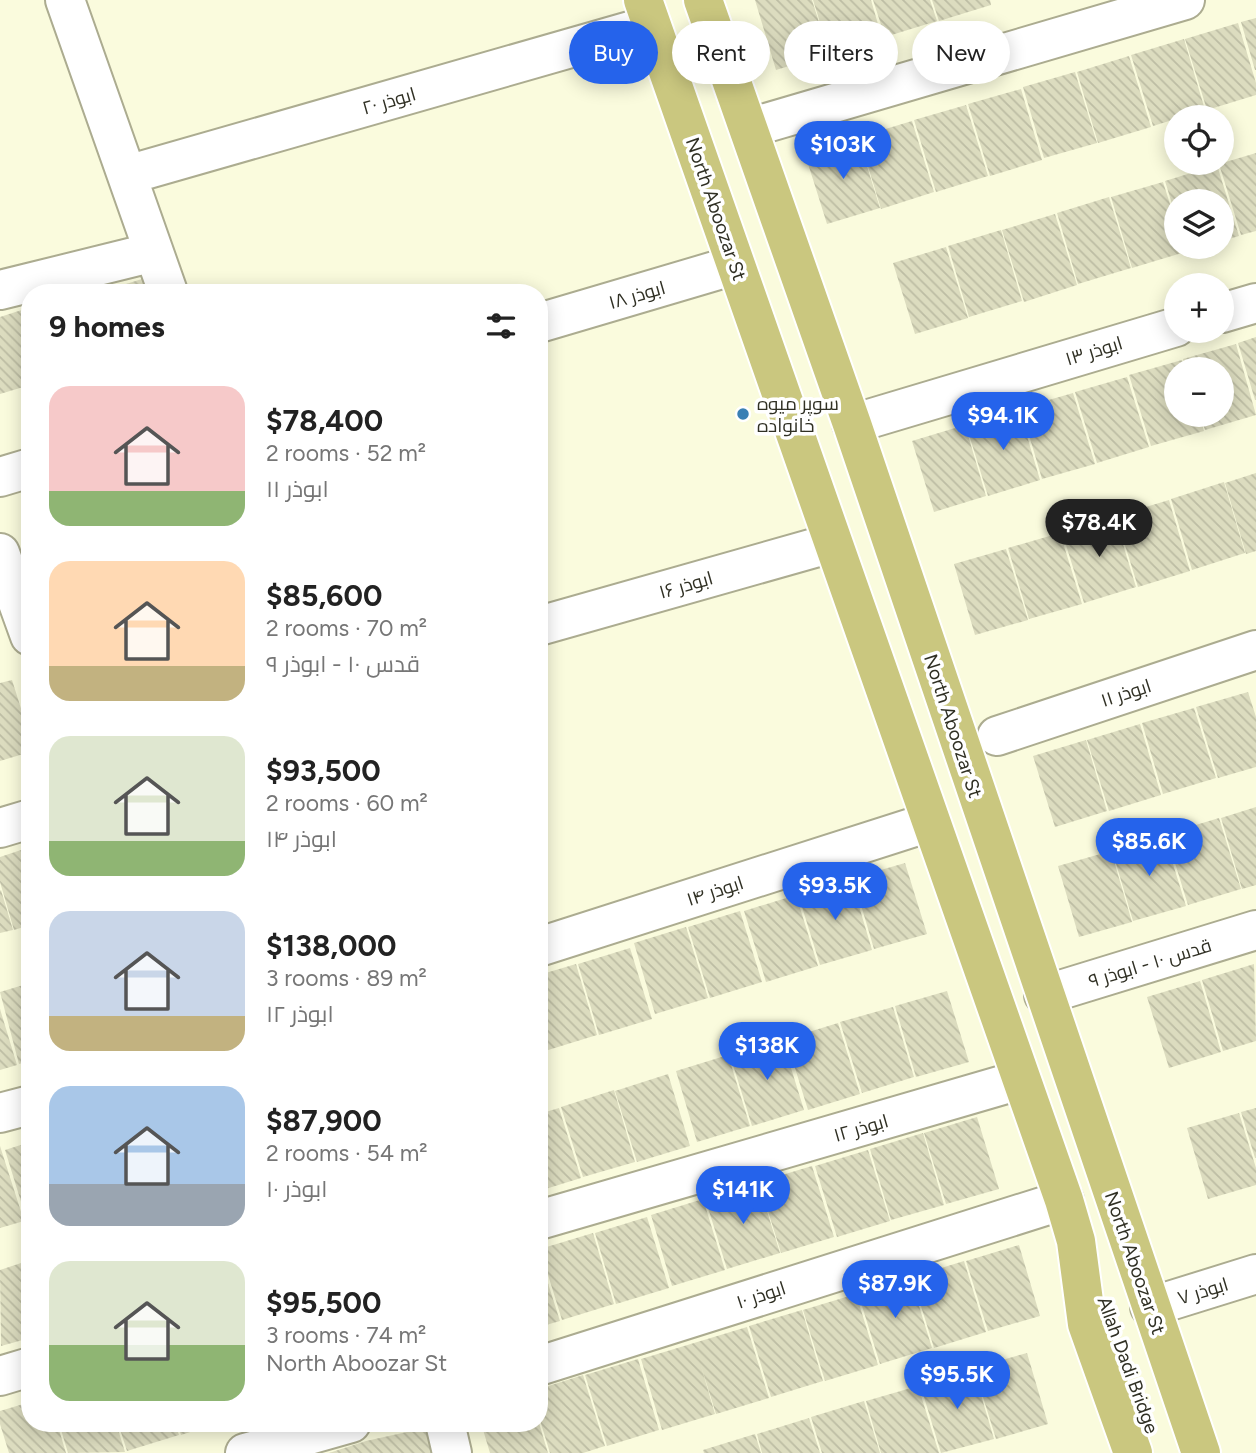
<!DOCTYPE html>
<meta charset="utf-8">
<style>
:root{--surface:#fff;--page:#f2f2f2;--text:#222;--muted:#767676;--accent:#2563eb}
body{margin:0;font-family:Figtree,Cairo,sans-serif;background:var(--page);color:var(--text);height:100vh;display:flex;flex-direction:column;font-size:26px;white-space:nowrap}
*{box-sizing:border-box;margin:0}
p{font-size:23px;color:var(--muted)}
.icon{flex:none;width:38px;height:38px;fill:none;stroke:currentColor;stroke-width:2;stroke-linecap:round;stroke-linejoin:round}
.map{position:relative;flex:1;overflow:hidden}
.side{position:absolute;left:21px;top:284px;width:527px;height:1148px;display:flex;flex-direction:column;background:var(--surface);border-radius:28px;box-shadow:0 4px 18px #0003}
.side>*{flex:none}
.hud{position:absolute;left:569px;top:21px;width:581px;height:63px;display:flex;gap:14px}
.controls{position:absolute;left:1164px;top:105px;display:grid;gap:14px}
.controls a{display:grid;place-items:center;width:70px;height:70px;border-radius:50%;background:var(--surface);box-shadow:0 4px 18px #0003;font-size:35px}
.price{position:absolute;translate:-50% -60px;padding:0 16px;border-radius:24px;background:var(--accent);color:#fff;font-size:23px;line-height:46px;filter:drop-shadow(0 2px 4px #0008)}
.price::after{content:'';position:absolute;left:50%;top:42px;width:21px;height:16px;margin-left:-10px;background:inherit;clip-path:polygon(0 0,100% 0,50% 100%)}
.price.on{background:#222;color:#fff}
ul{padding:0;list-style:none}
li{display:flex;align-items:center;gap:21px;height:175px;padding:0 28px}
li span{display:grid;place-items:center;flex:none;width:196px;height:140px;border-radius:21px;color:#555}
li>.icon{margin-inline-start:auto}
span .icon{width:84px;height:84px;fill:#fffc;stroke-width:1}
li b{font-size:30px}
h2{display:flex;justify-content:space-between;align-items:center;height:84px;padding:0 28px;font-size:30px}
.pill{padding:0 24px;border-radius:32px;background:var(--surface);box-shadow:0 4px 18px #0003;font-size:24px;line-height:63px}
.pill.on{background:var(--accent);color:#fff}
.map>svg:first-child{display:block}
.building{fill:url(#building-back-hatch)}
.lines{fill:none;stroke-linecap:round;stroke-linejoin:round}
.minor-casing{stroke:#acac90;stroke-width:42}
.major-casing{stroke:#fff;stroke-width:42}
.minor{stroke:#fff;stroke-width:38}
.major{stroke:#cac77f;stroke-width:38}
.poi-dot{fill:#397fb4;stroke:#fff;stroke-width:2.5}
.labels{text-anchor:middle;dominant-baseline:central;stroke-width:7;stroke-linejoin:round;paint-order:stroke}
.street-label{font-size:19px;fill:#303024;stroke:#fff}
.poi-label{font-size:19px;fill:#303024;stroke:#fff;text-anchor:start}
</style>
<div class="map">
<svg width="1256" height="1453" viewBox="0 0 1256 1453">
<defs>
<pattern id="building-back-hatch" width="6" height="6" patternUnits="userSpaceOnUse" patternTransform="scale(1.75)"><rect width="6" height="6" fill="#dcdcbf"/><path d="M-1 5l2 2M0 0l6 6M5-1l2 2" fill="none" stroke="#bdbda4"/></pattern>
</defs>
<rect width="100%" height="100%" fill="#fafbdd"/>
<path class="building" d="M755,0H812L829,54L776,70Z
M813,0H871L882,38L830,54Z
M873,0H930L937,21L885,37Z
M932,0H990L991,5L939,21Z
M1256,18V70H1255L1241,22Z
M1238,23L1256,83V95L1207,110L1185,39Z
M1184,39L1205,110L1153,126L1131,55Z
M1129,56L1151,127L1098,143L1077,72Z
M1075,72L1097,143L1044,158L1023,87Z
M1021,89L1042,160L990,176L968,104Z
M966,105L988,176L936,192L914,120Z
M912,121L934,192L881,209L859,137Z
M858,137L880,208L827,224L805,154Z
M1256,153V231L1241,235L1219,164Z
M1217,165L1239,236L1222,241V201H1176L1175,214L1165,181Z
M1163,182L1176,223V247H1183L1185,252L1132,268L1111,197Z
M1109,197L1131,268L1078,284L1057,213Z
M1055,214L1077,285L1024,302L1002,230Z
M1001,230L1022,301L969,317L948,246Z
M946,247L968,318L915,334L893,263Z
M145,278L149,292H101Z
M28,308L30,385L0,394V317Z
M1256,337V400H1255L1238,343Z
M1236,344L1256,415L1205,430L1200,415H1222V369H1186L1183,359Z
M1182,360L1185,369H1176V415H1199L1204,431L1151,446L1129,375Z
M1127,377L1149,447L1097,463L1075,392Z
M1073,393L1095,464L1042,479L1021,408Z
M1019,409L1040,480L988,496L966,425Z
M965,425L986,496L934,512L912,441Z
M1256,473V551L1246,554L1225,483Z
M1224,482L1245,553L1192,570L1171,499Z
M1169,500L1190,571L1138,587L1116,516Z
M1114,515L1136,587L1084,603L1062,532Z
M1060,533L1082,604L1029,619L1008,548Z
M1006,549L1028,620L975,635L954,564Z
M12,680L30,737V752L0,761V683Z
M1248,692L1256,717V767L1218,778L1196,707Z
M1194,708L1216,778L1163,794L1142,723Z
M1140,724L1161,795L1109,811L1087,740Z
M1086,740L1107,811L1055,827L1033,756Z
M1256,807V885L1242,889L1221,818Z
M1219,818L1241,889L1188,905L1166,834Z
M1164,835L1186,906L1133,921L1112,850Z
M30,847V925L14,930L0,882V857Z
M1111,851L1132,922L1079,937L1058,866Z
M905,863L927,934L874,949L853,878Z
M851,879L872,950L820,965L798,894Z
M1,890L13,930L0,933V891Z
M796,895L818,966L766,982L744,911Z
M740,911L762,982L710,998L688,927Z
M686,927L708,998L655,1014L634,943Z
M630,948L652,1019L599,1035L578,964Z
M576,964L597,1035L545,1051L539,1031V975Z
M1254,964L1256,1041L1223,1051L1202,980Z
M1200,981L1221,1052L1169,1068L1147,997Z
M30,983V1061L19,1064L0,992Z
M947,991L969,1062L916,1077L895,1006Z
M893,1007L914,1077L862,1093L840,1022Z
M0,1009L17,1065L0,1070Z
M838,1023L860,1094L808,1110L786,1039Z
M782,1039L804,1110L752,1126L730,1055Z
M728,1055L750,1126L697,1142L676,1071Z
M668,1074L690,1146L637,1162L615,1091Z
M614,1090L635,1162L583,1177L561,1107Z
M559,1108L581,1178L539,1191V1114Z
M1256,1108V1158H1255L1241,1112Z
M1239,1113L1256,1168V1185L1208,1199L1187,1128Z
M977,1117L999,1189L946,1204L924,1133Z
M923,1133L944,1205L891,1220L870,1149Z
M30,1142V1220L27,1221L5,1150Z
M0,1146L24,1221L0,1228Z
M868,1150L890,1221L837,1237L815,1166Z
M812,1166L834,1237L781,1253L759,1182Z
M758,1182L780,1253L727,1269L705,1198Z
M703,1199L725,1270L672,1286L651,1215Z
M647,1217L669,1288L616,1304L595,1233Z
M593,1233L614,1304L562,1320L540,1249Z
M1019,1245L1040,1316L988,1331L966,1261Z
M539,1255L560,1321L539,1327Z
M30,1260V1338L1,1346L0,1270Z
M964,1261L986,1332L934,1348L912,1277Z
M910,1277L932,1348L880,1364L858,1293Z
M856,1294L878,1365L825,1381L803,1310Z
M802,1310L823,1381L771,1397L749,1326Z
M747,1327L769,1398L716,1414L701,1366L715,1414L662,1430L641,1359Z
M1027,1353L1048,1424L996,1439L974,1368Z
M638,1359L659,1430L607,1446L585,1375Z
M973,1368L994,1439L941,1453L920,1384Z
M583,1375L605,1446L583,1453H550L539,1417V1389Z
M918,1386L939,1453H881L866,1401Z
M864,1401L880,1453H822L811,1417Z
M30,1402V1423H57L66,1453H9L0,1424V1411Z
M809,1418L820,1453H762L757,1434Z
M59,1423H116L125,1452L68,1453Z
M118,1423H175L179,1435L127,1451Z
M177,1423H218L181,1435Z
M481,1423H539L548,1453H490Z
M434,1426L441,1453H329L366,1441Z
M755,1434L761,1453H704L703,1450Z"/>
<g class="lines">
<defs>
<path id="minor" d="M65,0L168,292
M749,128L1185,0
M127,175L651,25
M0,290L154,252
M1222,313L1256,303
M539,323L735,265
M852,424L1176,327
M0,477L30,468
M0,553L30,636
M539,626L832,543
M997,736L1256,650
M0,828L30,819
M539,947L930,822
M1044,995L1256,930
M0,1113L30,1105
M539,1220L1020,1080
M1150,1307L1256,1274
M539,1366L1064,1200
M0,1376L30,1367
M445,1423L452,1453
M245,1453L351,1423"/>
<path id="major" d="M643,0L1064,1200L1076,1241L1087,1324L1133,1453
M703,0L852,424L1201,1453"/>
</defs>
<use href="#minor" class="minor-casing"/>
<use href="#major" class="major-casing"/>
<use href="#minor" class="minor"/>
<use href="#major" class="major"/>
</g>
<circle class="poi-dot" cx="743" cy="414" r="7"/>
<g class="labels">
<g class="street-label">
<text transform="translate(389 101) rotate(-16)">ابوذر ۲۰</text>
<text transform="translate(716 209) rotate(71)">North Aboozar St</text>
<text transform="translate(637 295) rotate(-16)">ابوذر ۱۸</text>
<text transform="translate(1094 351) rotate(-17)">ابوذر ۱۳</text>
<text transform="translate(686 585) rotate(-16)">ابوذر ۱۶</text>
<text transform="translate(1126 693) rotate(-18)">ابوذر ۱۱</text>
<text transform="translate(953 726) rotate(72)">North Aboozar St</text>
<text transform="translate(715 891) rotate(-18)">ابوذر ۱۴</text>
<text transform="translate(1150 963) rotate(-17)">قدس ۱۰ - ابوذر ۹</text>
<text transform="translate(861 1128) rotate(-16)">ابوذر ۱۲</text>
<text transform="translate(1135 1263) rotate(71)">North Aboozar St</text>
<text transform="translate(1203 1291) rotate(-17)">ابوذر ۷</text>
<text transform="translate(761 1295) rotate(-18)">ابوذر ۱۰</text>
<text transform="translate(1128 1365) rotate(70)">Allah Dadi Bridge</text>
</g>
<g class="poi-label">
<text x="757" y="403">سوپر میوه<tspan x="757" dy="22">خانواده</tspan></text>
</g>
</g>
</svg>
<div class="controls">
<a><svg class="icon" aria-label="locate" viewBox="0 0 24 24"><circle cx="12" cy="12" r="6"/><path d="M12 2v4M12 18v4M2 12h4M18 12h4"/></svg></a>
<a><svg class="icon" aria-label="layers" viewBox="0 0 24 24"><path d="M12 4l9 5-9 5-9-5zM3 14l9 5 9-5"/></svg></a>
<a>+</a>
<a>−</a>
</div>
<b class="price" style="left:843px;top:181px">$103K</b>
<b class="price" style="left:1003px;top:452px">$94.1K</b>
<b class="price on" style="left:1099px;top:559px">$78.4K</b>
<b class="price" style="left:1149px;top:878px">$85.6K</b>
<b class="price" style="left:835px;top:922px">$93.5K</b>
<b class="price" style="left:767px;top:1082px">$138K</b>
<b class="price" style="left:743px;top:1226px">$141K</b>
<b class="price" style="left:895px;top:1320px">$87.9K</b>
<b class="price" style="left:957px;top:1411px">$95.5K</b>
<div class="hud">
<a class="pill on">Buy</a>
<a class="pill">Rent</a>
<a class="pill">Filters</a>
<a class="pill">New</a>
</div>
<section class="side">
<h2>9 homes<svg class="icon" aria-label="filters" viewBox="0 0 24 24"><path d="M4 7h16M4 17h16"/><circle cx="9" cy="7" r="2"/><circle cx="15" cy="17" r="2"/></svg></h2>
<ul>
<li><span style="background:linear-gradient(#f6c9c9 75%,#8fb573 0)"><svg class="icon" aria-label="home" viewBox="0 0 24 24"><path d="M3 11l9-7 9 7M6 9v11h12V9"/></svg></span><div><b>$78,400</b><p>2 rooms · 52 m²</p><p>ابوذر ۱۱</p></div></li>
<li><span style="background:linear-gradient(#ffd9b3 75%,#c2b280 0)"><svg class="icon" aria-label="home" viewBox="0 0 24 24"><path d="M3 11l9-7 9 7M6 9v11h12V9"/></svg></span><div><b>$85,600</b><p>2 rooms · 70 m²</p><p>قدس ۱۰ - ابوذر ۹</p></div></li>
<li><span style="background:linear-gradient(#dfe7d0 75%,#8fb573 0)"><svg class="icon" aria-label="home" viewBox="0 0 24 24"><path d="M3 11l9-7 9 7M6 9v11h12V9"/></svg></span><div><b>$93,500</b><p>2 rooms · 60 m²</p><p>ابوذر ۱۴</p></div></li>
<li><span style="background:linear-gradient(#c9d6e8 75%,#c2b280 0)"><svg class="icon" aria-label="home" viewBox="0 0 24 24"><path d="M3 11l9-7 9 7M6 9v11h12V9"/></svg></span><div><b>$138,000</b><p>3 rooms · 89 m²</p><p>ابوذر ۱۲</p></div></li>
<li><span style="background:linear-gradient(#a9c7e8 70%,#9aa5b1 0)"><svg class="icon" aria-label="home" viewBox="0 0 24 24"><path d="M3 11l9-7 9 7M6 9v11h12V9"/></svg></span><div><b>$87,900</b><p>2 rooms · 54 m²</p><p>ابوذر ۱۰</p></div></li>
<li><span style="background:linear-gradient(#dfe7d0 60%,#8fb573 0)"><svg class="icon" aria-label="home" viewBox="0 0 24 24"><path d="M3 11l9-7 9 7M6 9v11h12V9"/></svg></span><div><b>$95,500</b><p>3 rooms · 74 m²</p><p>North Aboozar St</p></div></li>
</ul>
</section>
</div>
